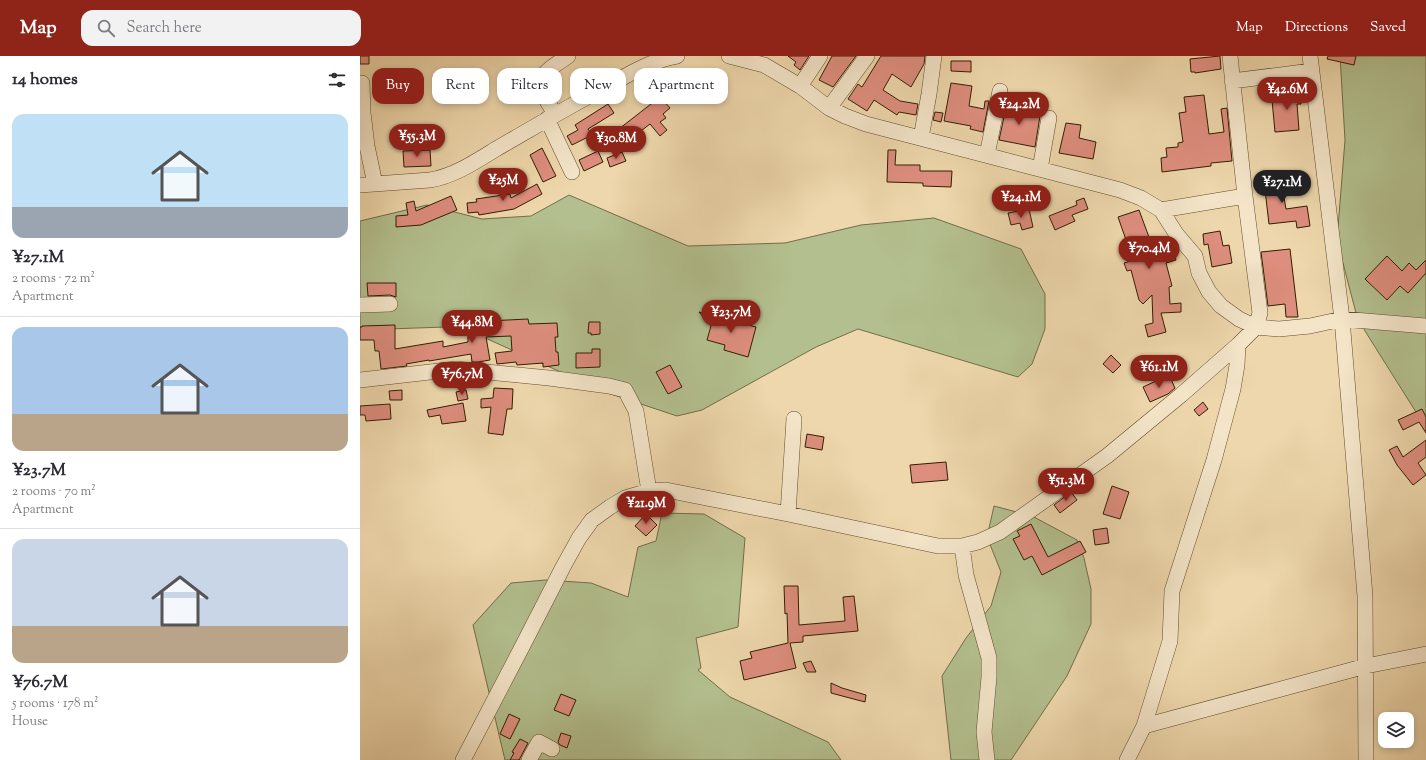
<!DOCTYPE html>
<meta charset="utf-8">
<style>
:root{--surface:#fff;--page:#f2f2f3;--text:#2b2b33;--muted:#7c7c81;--line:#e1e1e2;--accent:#8f2418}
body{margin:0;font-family:"Sorts Mill Goudy",serif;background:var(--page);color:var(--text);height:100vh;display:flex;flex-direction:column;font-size:15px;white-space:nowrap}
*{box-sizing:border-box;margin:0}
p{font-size:13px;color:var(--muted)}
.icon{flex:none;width:22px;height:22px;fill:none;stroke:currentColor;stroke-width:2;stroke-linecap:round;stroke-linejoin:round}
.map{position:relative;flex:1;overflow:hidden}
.drawer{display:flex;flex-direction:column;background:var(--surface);width:360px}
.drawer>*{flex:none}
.top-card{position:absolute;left:12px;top:12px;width:380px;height:36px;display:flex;gap:8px}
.fabs{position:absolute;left:1018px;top:656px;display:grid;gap:8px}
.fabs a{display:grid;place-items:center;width:36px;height:36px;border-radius:8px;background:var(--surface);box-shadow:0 2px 6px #0003;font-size:20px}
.price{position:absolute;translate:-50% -34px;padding:0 9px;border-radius:14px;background:var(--accent);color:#fff;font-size:13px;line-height:26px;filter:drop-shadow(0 1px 2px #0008)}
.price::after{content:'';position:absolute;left:50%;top:24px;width:12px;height:9px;margin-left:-6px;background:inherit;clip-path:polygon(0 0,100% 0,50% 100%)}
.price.active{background:#222;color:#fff}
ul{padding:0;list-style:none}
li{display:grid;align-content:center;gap:8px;height:212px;padding:0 12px}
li+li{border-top:1px solid var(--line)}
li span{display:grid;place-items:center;height:124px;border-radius:12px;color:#555}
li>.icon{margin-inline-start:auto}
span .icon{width:72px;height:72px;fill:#fffc;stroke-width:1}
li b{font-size:17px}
h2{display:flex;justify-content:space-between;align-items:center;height:48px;padding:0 12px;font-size:17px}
.chip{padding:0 14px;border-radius:12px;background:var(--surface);box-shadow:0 2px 6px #0003;font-size:14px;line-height:36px}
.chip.active{background:var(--accent);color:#fff}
header{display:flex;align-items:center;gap:24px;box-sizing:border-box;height:56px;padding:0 20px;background:var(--accent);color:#fff}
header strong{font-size:19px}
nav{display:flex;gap:22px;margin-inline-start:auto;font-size:14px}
.search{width:280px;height:36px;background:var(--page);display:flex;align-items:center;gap:10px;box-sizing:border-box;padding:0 14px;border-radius:12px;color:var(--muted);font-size:15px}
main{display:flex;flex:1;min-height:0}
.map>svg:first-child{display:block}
.green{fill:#b3bf8e;stroke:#726e48}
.building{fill:#de8e7e;stroke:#311e01}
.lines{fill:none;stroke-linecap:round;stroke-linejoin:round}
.minor-casing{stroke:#604c2c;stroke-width:16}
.minor{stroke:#f4e5c9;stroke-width:15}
</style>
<header>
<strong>Map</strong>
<div class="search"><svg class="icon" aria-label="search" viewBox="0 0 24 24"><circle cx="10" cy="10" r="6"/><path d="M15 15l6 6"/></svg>Search here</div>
<nav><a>Map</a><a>Directions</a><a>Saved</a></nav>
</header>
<main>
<section class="drawer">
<h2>14 homes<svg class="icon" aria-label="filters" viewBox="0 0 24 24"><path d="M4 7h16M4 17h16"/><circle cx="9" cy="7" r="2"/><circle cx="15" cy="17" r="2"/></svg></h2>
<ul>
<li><span style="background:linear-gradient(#bfe0f5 75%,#9aa5b1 0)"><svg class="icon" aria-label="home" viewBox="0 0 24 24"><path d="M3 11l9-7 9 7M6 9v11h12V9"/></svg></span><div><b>¥27.1M</b><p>2 rooms · 72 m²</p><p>Apartment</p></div></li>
<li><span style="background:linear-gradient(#a9c7e8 70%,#b9a48a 0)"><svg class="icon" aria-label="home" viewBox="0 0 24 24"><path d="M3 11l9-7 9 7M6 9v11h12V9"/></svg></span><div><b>¥23.7M</b><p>2 rooms · 70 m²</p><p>Apartment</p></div></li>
<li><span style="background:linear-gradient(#c9d6e8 70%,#b9a48a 0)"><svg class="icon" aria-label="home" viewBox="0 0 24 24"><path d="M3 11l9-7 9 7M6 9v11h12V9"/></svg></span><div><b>¥76.7M</b><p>5 rooms · 178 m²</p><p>House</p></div></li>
</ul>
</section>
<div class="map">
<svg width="1066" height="704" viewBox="0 0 1066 704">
<rect width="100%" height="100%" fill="#eed7ac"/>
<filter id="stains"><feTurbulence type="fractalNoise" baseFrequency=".005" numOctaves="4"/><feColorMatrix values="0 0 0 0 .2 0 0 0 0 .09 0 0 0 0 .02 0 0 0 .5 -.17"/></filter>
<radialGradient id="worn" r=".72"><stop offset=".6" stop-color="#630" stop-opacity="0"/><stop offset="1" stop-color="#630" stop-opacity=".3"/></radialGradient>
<path class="green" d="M980,0H1066V372L1005,275L996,257L977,184L985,84Z
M209,139L328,190L425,187L501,169L574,162L661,193L685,238V273L672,308L658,321L498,273L456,291L342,354L317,360L245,336L123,281L85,271L0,274V165L67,149L122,163L171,160Z
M634,450L672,460L717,484L724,502L731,533V568L707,620L651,704H591L582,620L606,582L631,550L641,516L627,481Z
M302,457L344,458L385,482L378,571L336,582L341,612L338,614L370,641L468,686L481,704H145L113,569L151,527L186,524L231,527L268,541L278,491L296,485Z"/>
<path class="building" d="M0,0H9V8H0Z
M428,0H449L440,14L434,9L436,6Z
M472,0H496L473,31L459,24Z
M521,0H565L564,8L551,31L532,18L523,34L540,45L558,48L556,59L539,56L537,59L514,44L507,55L488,43L498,28L502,31Z
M860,0L861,13L835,17V16H831L830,3Z
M968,0H996L994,9L967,3Z
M591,5H611V16L591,15Z
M591,27L612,30L609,50L624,53L625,45H629L623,76L610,73L611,70L584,65Z
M940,33L941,48H937L939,74L915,76L912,44L918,43L917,35Z
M844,39L849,78L864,76L861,53L867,52L872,105L851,107V110L802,116L801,102L807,101L806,92L818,91V87L823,86L819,57L826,56L824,41Z
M300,41L310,52L303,58L306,62L300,66L307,74L300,80L290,68L264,88L255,76Z
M647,47L664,51L663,56L680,60L675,91L639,84Z
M248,48L254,57L228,73L232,79L212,89L207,80L218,74L215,69Z
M575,56L583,57L581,66L573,64Z
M706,67L721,69L719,82L736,86L733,103L699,97Z
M182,92L196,120L183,126L170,99Z
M70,94L71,110L44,111L43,95Z
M528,94H536L535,109H560V115H592L591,131L563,130V127L527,126Z
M238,95L243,106L224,115L219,104Z
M262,96L266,105L250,111L247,102Z
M920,119L926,153L947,150L950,170L937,172L936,165L909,168L905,134L901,135L900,122Z
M177,128L182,138L154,153L119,159L118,156L108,157L107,147L117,146L116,143L150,138L151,142Z
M91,140L97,154L61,169L36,171V160L48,159L46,147L54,145L56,155Z
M724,142L728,153L712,159L715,165L695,174L689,160L717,149L716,145Z
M669,153L673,171L662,174L660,167L651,169L648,157Z
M779,154L793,192L796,190L797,194L812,189L816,204L806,207L812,230L809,231L810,248L821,247V256L801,257L806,276L788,281L785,269L793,267L792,239L783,248L779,244L771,214L767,215L764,207L773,204L758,161Z
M860,175L863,190L869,189L872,207L852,211L848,188L844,189L843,178Z
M930,193L938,261H926L925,248L908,250L901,196Z
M1027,200L1042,215L1049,207L1056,214L1066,204V217L1048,237L1040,230L1027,244L1005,223Z
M7,227H36V241L30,239L8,240Z
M339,256L396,271L388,301L364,294L365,289L347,284L351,270Z
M168,263L169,268L197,267L198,281H195L196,296H198L199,309L183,311V307L157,309L156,306L137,308L135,297L152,295L151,280L126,281L130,304L118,306H112L111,298L69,305V304L46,308L47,310L21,313L19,295H15L14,284H0V271H2V270L35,269V293L83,285V291L108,286V266Z
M229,266H240V278L231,279V277H228Z
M232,293H240V311L216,312V297H232Z
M751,299L761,309L753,317L743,308Z
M310,309L322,331L308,338L296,316Z
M809,319L815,332L808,338L790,346L783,331Z
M134,332L153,333L152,353H147L143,379L128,377L131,351L121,352V343L133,342Z
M42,334V344H30L29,335Z
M106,334L108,343L98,345L96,336Z
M843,346L848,353L839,360L834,354Z
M103,347L106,365L82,368L80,359L69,361L67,354Z
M30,348L31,363L6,365L5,359H0V350Z
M1062,353L1066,361V377L1059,366L1043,374L1038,364Z
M447,378L464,381L462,394L445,391Z
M1066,384V401L1058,407L1066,419L1053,429L1037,409L1029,394L1037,390L1043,401Z
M586,406L588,424L552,427L550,409Z
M752,430L769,436L760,463L743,458Z
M711,436L717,444L700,457L694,449Z
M286,458L297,469L286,480L275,470Z
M671,468L688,501L720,485L726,496L682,519L672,500L664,504L653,483L660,480L657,475Z
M747,472L749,487L735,489L733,474Z
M424,530H438L439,569L485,565L483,541L494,540L498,575L443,580V586L430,587L436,612L384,624L380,605L392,602L390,596L428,587L427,557L425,558Z
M451,605L456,616H447L443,607Z
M471,627L482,632L506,639L505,646L471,637Z
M201,638L216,644L209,660L194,654Z
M149,658L160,663L150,683L140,678Z
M201,677L211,680L207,692L200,689L198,686Z
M160,683L168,687L159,704H150L154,697L152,696Z"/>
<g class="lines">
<defs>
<path id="minor" d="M369,0L404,9L440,30L469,52L485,60L506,68L760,134L781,142L801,154L817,179L835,200L839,217L849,236L861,250L879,263L896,271L919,273L950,270L982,263L1066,270
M950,0L982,263L1005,540L1006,704
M872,25L951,15
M2,27L3,57L7,90L15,128
M440,30L460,0
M469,52L507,0
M195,58C191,51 182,38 180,31C178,17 199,7 208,0
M187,63L212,116
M561,82L569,38L574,0
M627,99L640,35
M680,113L689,62
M0,129L70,124C94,120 115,106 136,93C171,73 206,52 242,33C266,20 289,5 317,0
M801,154L885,140
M0,249L30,248
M0,324L96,313L189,322L249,330L265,334L276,355L289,435
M428,458L434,363
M602,490L606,519L629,602V621L624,676L627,704
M784,670L1006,610L1066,598
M103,704L162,591L203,511L219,482L232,464L250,451L265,442L289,435L306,434L428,458L578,490H602L618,486L640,476L747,400L821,339L878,289L896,271L900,257L885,140L870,0
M169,704L179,686L192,693
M767,704L784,670L810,585L812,535L854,404L873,333L877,309L878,289"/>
</defs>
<use href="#minor" class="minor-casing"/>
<use href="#minor" class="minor"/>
</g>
<rect width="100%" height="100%" filter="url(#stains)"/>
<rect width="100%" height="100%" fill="url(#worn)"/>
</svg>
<div class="fabs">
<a><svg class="icon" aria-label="layers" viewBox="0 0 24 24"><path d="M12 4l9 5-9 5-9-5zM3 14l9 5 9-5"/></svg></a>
</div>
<b class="price" style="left:927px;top:55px">¥42.6M</b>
<b class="price" style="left:659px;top:70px">¥24.2M</b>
<b class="price" style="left:57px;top:102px">¥55.3M</b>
<b class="price" style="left:256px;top:104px">¥30.8M</b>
<b class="price" style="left:143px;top:146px">¥25M</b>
<b class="price active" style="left:922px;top:148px">¥27.1M</b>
<b class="price" style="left:661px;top:163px">¥24.1M</b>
<b class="price" style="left:789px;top:214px">¥70.4M</b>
<b class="price" style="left:371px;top:278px">¥23.7M</b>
<b class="price" style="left:112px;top:288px">¥44.8M</b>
<b class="price" style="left:799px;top:333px">¥61.1M</b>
<b class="price" style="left:102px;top:340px">¥76.7M</b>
<b class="price" style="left:706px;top:446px">¥51.3M</b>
<b class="price" style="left:286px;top:469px">¥21.9M</b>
<div class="top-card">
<a class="chip active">Buy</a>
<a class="chip">Rent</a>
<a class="chip">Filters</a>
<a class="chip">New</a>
<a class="chip">Apartment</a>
</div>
</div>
</main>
